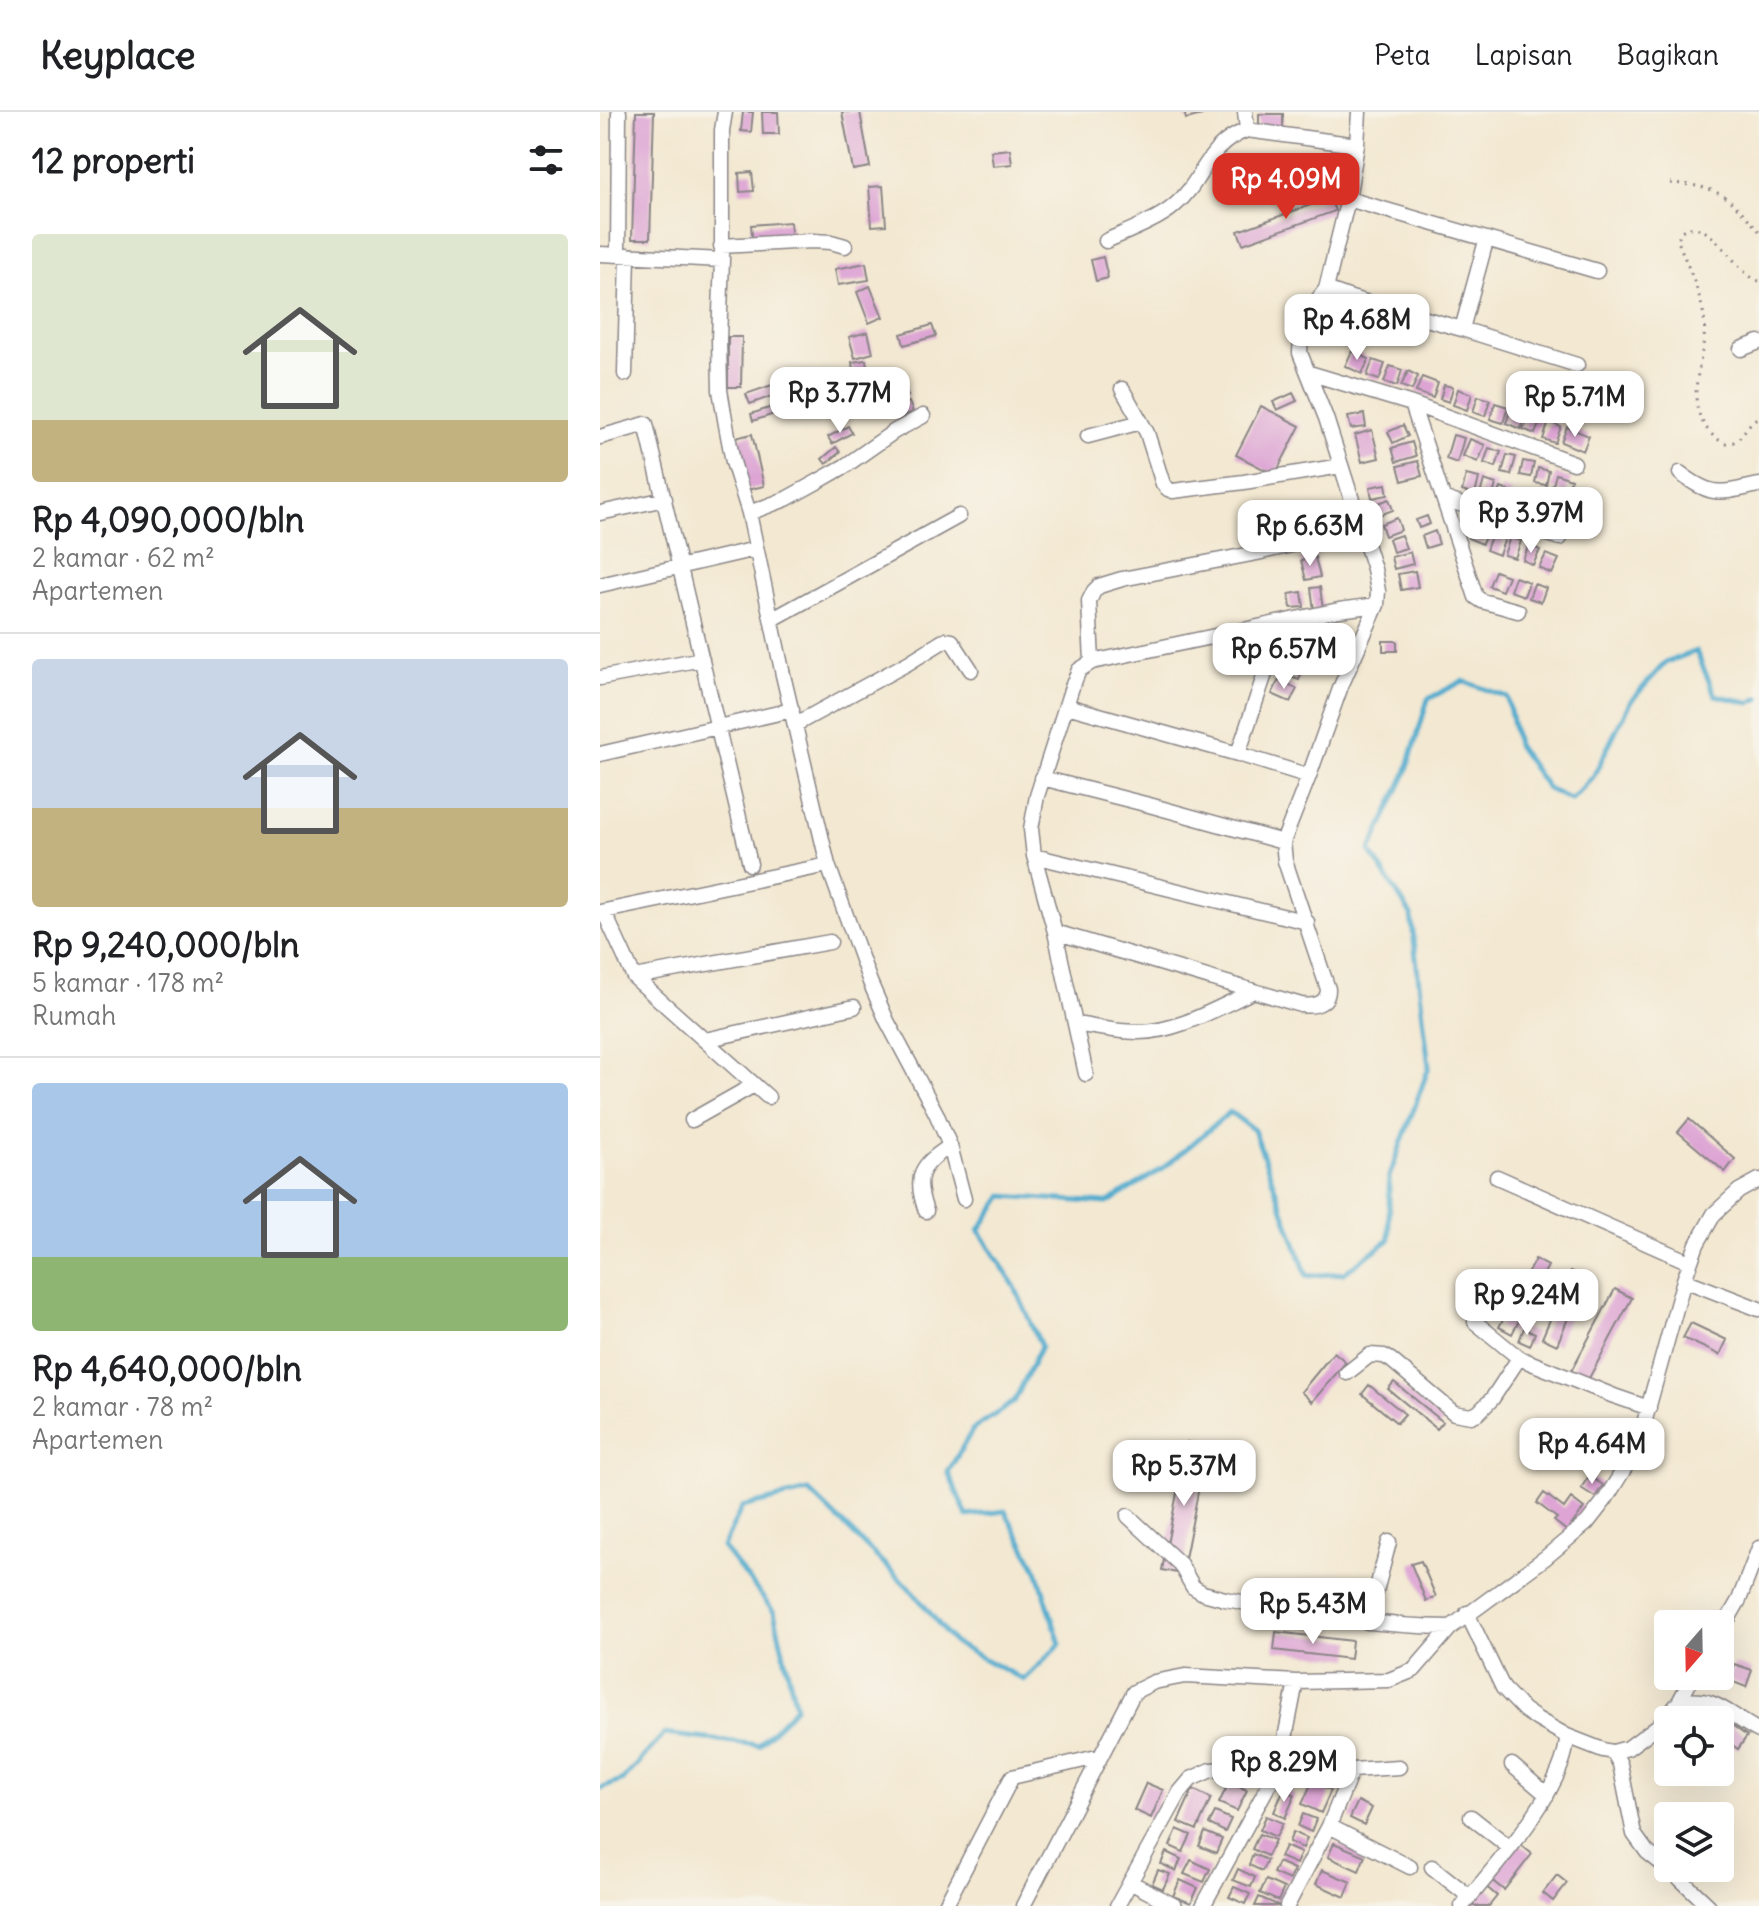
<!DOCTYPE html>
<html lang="id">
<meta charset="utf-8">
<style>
:root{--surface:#fff;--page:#f2f2f2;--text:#202124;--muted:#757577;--line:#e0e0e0;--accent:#d93025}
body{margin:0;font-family:Delius,sans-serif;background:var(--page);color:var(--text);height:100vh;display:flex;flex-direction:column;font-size:30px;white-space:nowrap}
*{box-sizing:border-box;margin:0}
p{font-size:26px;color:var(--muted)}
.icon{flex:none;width:44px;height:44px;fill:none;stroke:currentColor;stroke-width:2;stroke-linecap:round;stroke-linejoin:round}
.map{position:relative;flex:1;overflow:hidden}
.side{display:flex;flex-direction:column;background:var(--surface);width:600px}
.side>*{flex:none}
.needle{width:52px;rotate:200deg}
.tools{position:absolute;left:1054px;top:1498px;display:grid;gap:16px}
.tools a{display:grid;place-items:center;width:80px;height:80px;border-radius:8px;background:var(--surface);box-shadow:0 8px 32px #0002;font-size:40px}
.price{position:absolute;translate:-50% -68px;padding:0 18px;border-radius:16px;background:#fff;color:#222;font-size:26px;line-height:52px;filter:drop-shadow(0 2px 4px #0008)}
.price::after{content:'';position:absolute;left:50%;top:48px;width:24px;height:18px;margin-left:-12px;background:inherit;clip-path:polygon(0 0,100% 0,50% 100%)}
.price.active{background:var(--accent);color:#fff}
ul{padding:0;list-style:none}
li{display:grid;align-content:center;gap:16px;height:424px;padding:0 32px}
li+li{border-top:2px solid var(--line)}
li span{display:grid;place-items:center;height:248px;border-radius:8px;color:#555}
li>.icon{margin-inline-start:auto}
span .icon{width:144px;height:144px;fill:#fffc;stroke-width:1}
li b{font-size:34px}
h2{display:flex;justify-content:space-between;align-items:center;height:96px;padding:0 32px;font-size:34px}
header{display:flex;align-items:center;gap:48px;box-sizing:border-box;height:112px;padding:0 40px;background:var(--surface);border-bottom:2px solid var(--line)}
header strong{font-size:38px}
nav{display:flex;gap:44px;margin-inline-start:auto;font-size:28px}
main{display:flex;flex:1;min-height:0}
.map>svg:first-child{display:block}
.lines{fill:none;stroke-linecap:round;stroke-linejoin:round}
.stream{stroke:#50abce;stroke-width:5}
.building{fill:#dda4d4}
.minor-casing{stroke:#8a8586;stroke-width:17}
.path{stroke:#8a8586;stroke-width:3;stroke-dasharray:2 6;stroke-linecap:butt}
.minor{stroke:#fff;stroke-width:14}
</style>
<header>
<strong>Keyplace</strong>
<nav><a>Peta</a><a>Lapisan</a><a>Bagikan</a></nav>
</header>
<main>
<section class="side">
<h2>12 properti<svg class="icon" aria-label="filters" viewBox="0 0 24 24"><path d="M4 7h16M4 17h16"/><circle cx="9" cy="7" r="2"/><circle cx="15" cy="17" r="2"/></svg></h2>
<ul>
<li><span style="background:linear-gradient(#dfe7d0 75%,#c2b280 0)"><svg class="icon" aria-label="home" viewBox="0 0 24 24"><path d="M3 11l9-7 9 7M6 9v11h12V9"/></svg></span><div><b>Rp 4,090,000/bln</b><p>2 kamar · 62 m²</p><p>Apartemen</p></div></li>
<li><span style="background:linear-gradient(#c9d6e8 60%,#c2b280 0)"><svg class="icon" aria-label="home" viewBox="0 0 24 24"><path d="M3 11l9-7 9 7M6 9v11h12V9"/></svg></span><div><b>Rp 9,240,000/bln</b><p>5 kamar · 178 m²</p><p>Rumah</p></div></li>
<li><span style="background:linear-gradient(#a9c7e8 70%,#8fb573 0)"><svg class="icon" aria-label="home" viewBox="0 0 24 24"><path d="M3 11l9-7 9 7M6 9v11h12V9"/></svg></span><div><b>Rp 4,640,000/bln</b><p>2 kamar · 78 m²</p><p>Apartemen</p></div></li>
</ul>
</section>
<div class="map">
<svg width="1159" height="1794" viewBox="0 0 1159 1794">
<rect width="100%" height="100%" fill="#f7f3e8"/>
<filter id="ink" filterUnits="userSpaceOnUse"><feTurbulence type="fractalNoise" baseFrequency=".0125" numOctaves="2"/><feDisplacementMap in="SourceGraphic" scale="16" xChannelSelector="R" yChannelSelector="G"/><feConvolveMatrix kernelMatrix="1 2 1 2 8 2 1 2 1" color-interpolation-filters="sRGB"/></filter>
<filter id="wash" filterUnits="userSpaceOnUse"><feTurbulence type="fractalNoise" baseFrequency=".006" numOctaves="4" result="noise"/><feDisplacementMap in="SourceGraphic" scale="32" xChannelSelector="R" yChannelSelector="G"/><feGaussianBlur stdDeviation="1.8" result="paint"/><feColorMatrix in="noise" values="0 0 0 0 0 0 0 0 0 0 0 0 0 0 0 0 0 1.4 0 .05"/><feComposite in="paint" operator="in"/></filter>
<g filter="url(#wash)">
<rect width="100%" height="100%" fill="#f3e8d1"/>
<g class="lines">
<path class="stream" d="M0,1677L23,1668L64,1622L159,1633L196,1595L174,1500L123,1435L142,1395L209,1379L314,1481L354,1531L424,1568L460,1532L437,1458L405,1399L367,1404L348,1360L373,1317L414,1290L441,1234L415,1175L379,1118L403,1084L507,1091L562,1057L630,1000L654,1018L707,1164L744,1161L789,1128V1065L829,955L811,803L770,739L806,661L828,587L863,569L907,585L917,633L948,677L971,688L993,665L1030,590L1065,551L1096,539L1115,583L1150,591L1159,586"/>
</g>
<g id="blocks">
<path class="building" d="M36,0H54L50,127H32Z
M143,0H153L151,20L141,19Z
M162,0H178L179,22H163Z
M242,0H260L270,55L253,58Z
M584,0H601L602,3L586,7Z
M659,2H683V16L659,15Z
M410,37L412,52L393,54L391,39Z
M152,60L154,79L140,80L139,61Z
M283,74L286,113L272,114L269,75Z
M730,86L735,99L643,132L638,119Z
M190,110L192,128L153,132L151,113Z
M503,145L508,166L496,169L491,148Z
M266,151L269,168L238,173L235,157Z
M270,174L283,205L269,211L257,180Z
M332,213L336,224L304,233L301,222Z
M268,220L273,241L255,246L249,225Z
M128,225H142L141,275H128Z
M752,239L769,247L762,262L745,254Z
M266,248L268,263L254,265L252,250Z
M773,248L785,252L779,268L767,264Z
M790,254L802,258L797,274L784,270Z
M808,259L818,264L812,278L801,274Z
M302,265L308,284L298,287L292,267Z
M822,265L838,271L833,286L816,280Z
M172,273L175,283L150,292L146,282Z
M844,273L853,275L849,290L840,287Z
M858,277L872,282L867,298L853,293Z
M693,281L697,289L677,298L673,290Z
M878,284L890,288L885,304L873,300Z
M309,290L313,300L296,306L293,296Z
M895,291L908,295L903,311L890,307Z
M661,294L700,314L675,363L636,343Z
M172,295L174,302L153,309L151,302Z
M911,296L926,302L920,317L906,311Z
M930,301L942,305L935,322L923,317Z
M764,302L766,315L751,317L748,305Z
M949,310L961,315L955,331L943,327Z
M803,313L808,324L793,331L788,320Z
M248,314L252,321L232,332L228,325Z
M967,315L989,324L983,339L961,330Z
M772,318L779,346L762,350L755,323Z
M152,322L164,374L147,378L135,326Z
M853,323L864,326L857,351L846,347Z
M870,327L885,333L878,350L863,344Z
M812,330L816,344L796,350L792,336Z
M236,335L240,340L226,352L222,347Z
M889,336L901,340L896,355L884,351Z
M907,343L916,345L911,363L902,361Z
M818,349L822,364L802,369L798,354Z
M923,349L934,351L931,365L920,363Z
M938,356L949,359L946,373L935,371Z
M956,362L971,367L966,381L952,376Z
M866,363L879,366L875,383L862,379Z
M884,368L896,372L892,387L880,383Z
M786,372L788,383L772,386L770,375Z
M901,376L912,380L907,393L896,389Z
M917,383L931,386L927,400L914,397Z
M789,387L793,398L780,403L776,392Z
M937,387L949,391L945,406L932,402Z
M954,395L967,400L962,413L949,408Z
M717,402L719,416L703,418L701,405Z
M827,404L830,412L819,416L816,408Z
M797,406L801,418L785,424L781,412Z
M873,415L887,420L882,432L868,426Z
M835,419L839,432L826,436L822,424Z
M892,422L905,426L899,443L886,438Z
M801,423L806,436L793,440L789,427Z
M910,425L921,429L915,446L904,443Z
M929,433L940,438L933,453L923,448Z
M810,440L813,452L794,457L791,445Z
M946,442L959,447L952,462L939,456Z
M715,445L720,465L706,468L701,448Z
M815,459L818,475L801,478L798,462Z
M895,459L908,464L902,479L889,474Z
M915,465L929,470L924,484L910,479Z
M934,472L946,476L941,490L929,486Z
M720,475L723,497L714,498L711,476Z
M702,480L704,495L691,496L689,482Z
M783,529H797V539H783Z
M686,548L704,554L699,568L682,562Z
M679,568L697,577L690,590L672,582Z
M1089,1007L1135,1047L1125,1060L1078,1020Z
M935,1147L948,1154L912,1222L899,1215Z
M971,1159L985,1165L957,1233L942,1226Z
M1015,1177L1032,1186L987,1270L970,1261Z
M1091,1211L1127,1228L1120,1243L1083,1226Z
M924,1216L935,1221L930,1234L919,1229Z
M734,1240L746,1250L712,1290L701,1280Z
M794,1270L843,1310L837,1317L788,1277Z
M769,1273L805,1302L797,1311L762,1282Z
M587,1330L607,1334L582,1462L562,1458Z
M989,1364L1003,1373L995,1385L981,1376Z
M944,1381L964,1396L971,1386L984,1396L967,1419L954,1409L957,1406L937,1391Z
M821,1449L836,1485L826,1489L811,1452Z
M676,1520L752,1529L750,1547L674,1538Z
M1134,1552L1152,1558L1146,1575L1128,1568Z
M1102,1592L1147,1624L1138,1637L1120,1625V1608H1096L1092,1606Z
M629,1670L647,1678L637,1699L619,1691Z
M712,1670L731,1678L721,1701L702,1692Z
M546,1671L563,1678L551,1706L534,1698Z
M593,1677L611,1686L597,1718L578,1710Z
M684,1677L695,1683L685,1706L674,1700Z
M758,1689L772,1696L764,1713L750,1706Z
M615,1700L631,1707L625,1720L609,1712Z
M703,1702L716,1707L711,1720L698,1714Z
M666,1704L683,1711L676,1725L660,1718Z
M577,1717L591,1723L583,1740L570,1734Z
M605,1720L622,1727L616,1741L599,1734Z
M693,1720L707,1726L703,1736L689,1730Z
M659,1722L675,1728L667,1744L652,1737Z
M734,1731L765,1744L759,1759L728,1745Z
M919,1731L932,1742L904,1778L890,1767Z
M685,1734L701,1741L696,1752L680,1745Z
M566,1740L581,1747L576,1759L561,1752Z
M653,1742L667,1748L662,1759L649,1753Z
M591,1748L610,1757L604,1770L584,1762Z
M678,1750L694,1757L689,1768L673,1761Z
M638,1757L655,1765L651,1775L633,1768Z
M558,1758L570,1762L563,1777L552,1772Z
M722,1758L751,1770L745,1785L716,1772Z
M957,1763L967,1771L953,1789L943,1781Z
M580,1768L598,1776L591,1791L573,1784Z
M666,1768L684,1776L678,1789L660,1781Z
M883,1772L897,1784L889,1794H865Z
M634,1775L650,1782L645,1792L629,1785Z
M659,1785L680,1794H655Z"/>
</g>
</g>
<g filter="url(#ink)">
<use href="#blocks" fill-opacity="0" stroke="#8a8586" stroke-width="2"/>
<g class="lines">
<defs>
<path id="minor" d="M645,0L647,18
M748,87L997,159
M506,129C526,120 558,108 574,94C605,68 604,34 647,18L757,33
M121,134L212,129L231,130L245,134
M0,142L122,148V18L125,0
M18,143L19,0
M122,148L119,227L120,278L126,313L133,350L149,401L183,563L228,753L270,870L287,909L336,1001L350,1034C321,1053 313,1064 326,1099
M726,177L751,186L862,217L977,253
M862,217L886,129
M1141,237L1159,230
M709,261L812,292L974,351
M25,262L28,143
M522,277L541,310
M812,292L876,485L882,489L918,499
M488,324L541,310L547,321L563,372L568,377L573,379L644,370L741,354
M0,325L46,312L150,752
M1080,361C1112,386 1121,381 1159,373
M845,387L960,426
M0,401L65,387
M149,401L186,387L217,370L245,354L295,319L323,304
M761,417L657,441L522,467L499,474L494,479L489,489L492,550L739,498L777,493
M0,473L156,437
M173,507L359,404
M492,550L479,558L472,575L437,684L431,717L434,744L455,820L475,912C495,915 516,920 537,920C576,921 619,895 654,879
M0,566L102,547
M467,594L638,642L709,664
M196,612L308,551L345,528L352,529L371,558
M0,642L192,598
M638,642L682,511
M442,666L549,693L683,730
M434,744L707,810
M0,800L228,753
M4,800L34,865L168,985
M455,820L701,893C714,895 728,892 728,877L685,749L683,730L709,664L741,574L777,493L778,479L774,457L726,306L700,241L701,223L707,202L726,177L748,87L757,33L759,0
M34,865L230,830
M475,912L486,962
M105,928L254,895
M92,1008L154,973
M350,1034L364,1087
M897,1065L1089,1150
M1084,1168L1159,1197
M875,1210L919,1246
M747,1261L770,1243L784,1244L791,1248L854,1301L871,1304L878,1301L892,1287L919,1246L1014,1284L1049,1296
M528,1404L580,1452L593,1475L603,1481L625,1487C699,1500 775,1515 851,1515
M867,1501L903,1576L924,1598L937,1607L967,1624L1003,1638L1013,1640L1028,1636L1063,1610L1079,1590L1093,1564
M768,1510L789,1430
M1120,1521L1139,1488L1159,1436
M1079,1590C1117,1583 1128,1603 1159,1619
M1017,1639L1015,1643L1020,1652L1034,1722L1047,1740L1075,1762L1109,1794
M912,1653L947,1683
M871,1705L909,1735
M729,1714L810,1755
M832,1755L870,1785
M530,1770L575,1794
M345,1794L412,1665L501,1644
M423,1794L534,1580L554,1570L585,1564L696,1570
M517,1794L580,1680L591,1667L611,1658L680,1652L752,1658
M603,1794L680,1652L696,1570L789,1568L814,1558L851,1515L945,1446L987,1411L1005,1388L1032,1344L1039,1329L1084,1168L1097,1132L1114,1102L1139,1079L1159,1068
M687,1794L729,1714L752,1658L799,1655
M862,1794C895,1755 967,1675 967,1624"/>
</defs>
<use href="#minor" class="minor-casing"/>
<path class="path" d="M1070,71C1118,74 1128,83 1159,119
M1159,169C1134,162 1110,99 1080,120L1078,129C1087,153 1100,179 1104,205C1109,242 1083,280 1105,314C1111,323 1118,329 1128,332C1143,329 1145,312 1159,305"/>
<use href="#minor" class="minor"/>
</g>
</g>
</svg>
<div class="tools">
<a><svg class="needle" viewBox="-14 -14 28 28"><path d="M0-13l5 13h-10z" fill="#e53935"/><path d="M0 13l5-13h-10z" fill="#757577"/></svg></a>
<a><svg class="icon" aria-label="locate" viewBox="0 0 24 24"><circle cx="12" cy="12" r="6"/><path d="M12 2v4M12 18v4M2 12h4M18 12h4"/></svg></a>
<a><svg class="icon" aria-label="layers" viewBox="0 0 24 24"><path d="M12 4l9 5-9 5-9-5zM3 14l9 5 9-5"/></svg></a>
</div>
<b class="price active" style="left:686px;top:109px">Rp 4.09M</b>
<b class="price" style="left:757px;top:250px">Rp 4.68M</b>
<b class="price" style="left:240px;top:323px">Rp 3.77M</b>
<b class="price" style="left:975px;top:327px">Rp 5.71M</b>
<b class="price" style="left:931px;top:443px">Rp 3.97M</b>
<b class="price" style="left:710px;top:456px">Rp 6.63M</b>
<b class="price" style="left:684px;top:579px">Rp 6.57M</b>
<b class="price" style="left:927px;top:1225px">Rp 9.24M</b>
<b class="price" style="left:992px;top:1374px">Rp 4.64M</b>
<b class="price" style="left:584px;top:1396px">Rp 5.37M</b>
<b class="price" style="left:713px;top:1534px">Rp 5.43M</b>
<b class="price" style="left:684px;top:1692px">Rp 8.29M</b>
</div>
</main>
